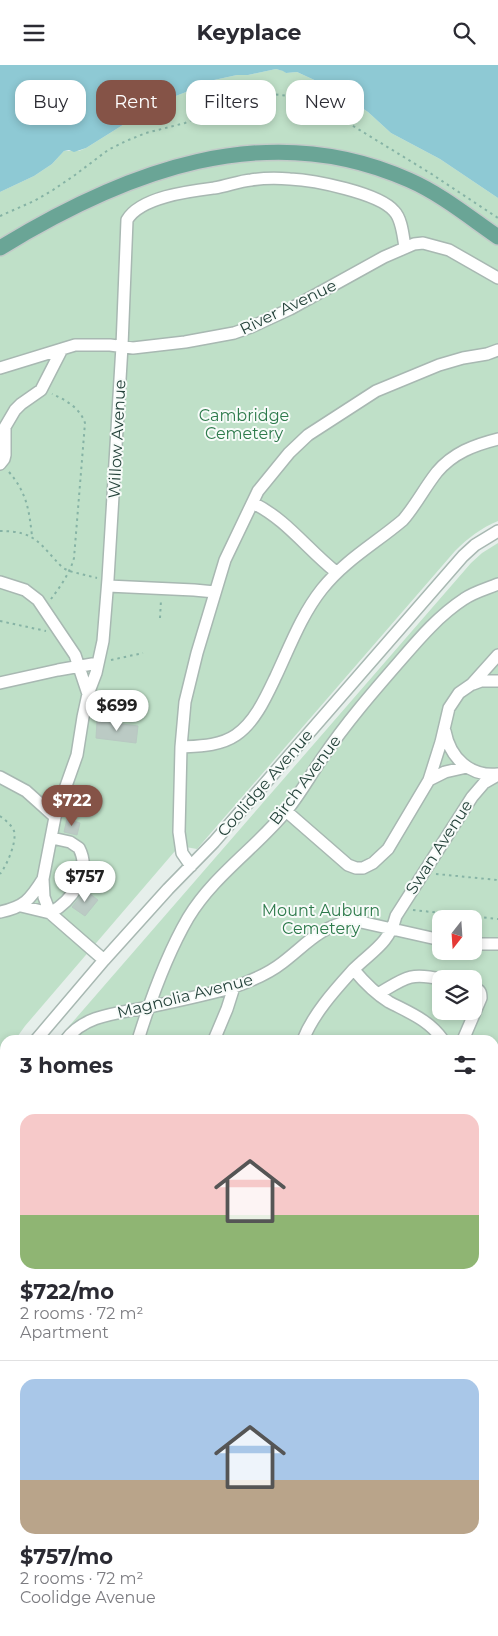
<!DOCTYPE html>
<meta charset="utf-8">
<style>
:root{--surface:#fff;--page:#f7f7f7;--text:#2b2b33;--muted:#7c7c81;--line:#e1e1e2;--accent:#855347}
body{margin:0;font-family:Montserrat,sans-serif;background:var(--page);color:var(--text);height:100vh;display:flex;flex-direction:column;font-size:19px;white-space:nowrap}
*{box-sizing:border-box;margin:0}
p{font-size:16px;color:var(--muted)}
.icon{flex:none;width:28px;height:28px;fill:none;stroke:currentColor;stroke-width:2;stroke-linecap:round;stroke-linejoin:round}
.map{position:relative;flex:1;overflow:hidden}
.details{position:absolute;left:0px;top:970px;width:499px;height:601px;display:flex;flex-direction:column;background:var(--surface);border-radius:15px 15px 0 0;box-shadow:0 2px 8px #0003}
.details>*{flex:none}
.banner{position:absolute;left:15px;top:15px;width:469px;height:45px;display:flex;gap:10px}
.needle{width:32px;rotate:197deg}
.controls{position:absolute;left:432px;top:845px;display:grid;gap:10px}
.controls a{display:grid;place-items:center;width:50px;height:50px;border-radius:10px;background:var(--surface);box-shadow:0 2px 8px #0003;font-size:25px}
.price{position:absolute;translate:-50% -42px;padding:0 11px;border-radius:18px;background:#fff;color:#222;font-size:16px;line-height:32px;filter:drop-shadow(0 1px 2px #0008)}
.price::after{content:'';position:absolute;left:50%;top:30px;width:15px;height:11px;margin-left:-8px;background:inherit;clip-path:polygon(0 0,100% 0,50% 100%)}
.price.current{background:var(--accent);color:#fff}
ul{padding:0;list-style:none}
li{display:grid;align-content:center;gap:10px;height:265px;padding:0 20px}
li+li{border-top:1px solid var(--line)}
li span{display:grid;place-items:center;height:155px;border-radius:15px;color:#555}
li>.icon{margin-inline-start:auto}
span .icon{width:90px;height:90px;fill:#fffc;stroke-width:1}
li b{font-size:21px}
h2{display:flex;justify-content:space-between;align-items:center;height:60px;padding:0 20px;font-size:21px}
.tag{padding:0 18px;border-radius:15px;background:var(--surface);box-shadow:0 2px 8px #0003;font-size:18px;line-height:45px}
.tag.current{background:var(--accent);color:#fff}
header{display:flex;justify-content:space-between;align-items:center;height:65px;padding:0 20px;background:var(--surface);font-size:22px;font-weight:700}
.map>svg:first-child{display:block}
.green{fill:#bfe0c8;fill-rule:evenodd}
.water{fill:#8ec9d4}
.building{fill:#bbcac4;stroke:#b8c9c2}
.lines{fill:none;stroke-linecap:round;stroke-linejoin:round}
.minor-casing{stroke:#a8b8b2;stroke-width:14}
.major-casing{stroke:#c2cac8;stroke-width:18}
.path{stroke:#86b3a5;stroke-width:2;stroke-dasharray:2.5 4;stroke-linecap:butt}
.minor{stroke:#fff;stroke-width:11}
.major{stroke:#6aa596;stroke-width:15}
.labels{text-anchor:middle;dominant-baseline:central;stroke-width:4;stroke-linejoin:round;paint-order:stroke}
.street-label{font-size:16px;fill:#24423a;stroke:#f7fbf9}
.park-label{font-size:16px;fill:#2d7a4b;stroke:#f7fbf9}
</style>
<header><svg class="icon" aria-label="menu" viewBox="0 0 24 24"><path d="M4 6h16M4 12h16M4 18h16"/></svg>Keyplace<svg class="icon" aria-label="search" viewBox="0 0 24 24"><circle cx="10" cy="10" r="6"/><path d="M15 15l6 6"/></svg></header>
<div class="map">
<svg width="498" height="1571" viewBox="0 0 498 1571">
<rect width="100%" height="100%" fill="#e6efeb"/>
<path class="green" d="M276,4L284,6L286,8L297,7L334,24L368,47L391,68L440,94L498,133V456C481,463 468,473 455,486L197,784L174,780L175,786L25,961L15,975H5V991L0,1001V127L34,111L52,99L64,86H79L86,83L126,58L144,51L153,42L163,36L204,20L214,15L237,10H248Z
M498,478V1571H0V1070L5,1061V1566H494V975H57L471,498L482,488ZM441,854H474V886H441ZM441,914H474V946H441Z"/>
<path class="water" d="M0,0H498V133L440,94L391,68L368,47L334,24L297,7L286,8L283,6L276,4L248,10H237L214,15L204,20L163,36L153,42L144,51L126,58L86,83L74,87L69,85L64,86L52,99L34,111L0,127Z
M0,1548L5,1552V1566H21L25,1571H0Z"/>
<path class="building" d="M97,656L138,661L136,678L96,673Z
M67,754L80,758L77,770L64,767Z
M85,825L98,835L85,851L72,842Z"/>
<g class="lines">
<defs>
<path id="minor" d="M0,303L75,280H110L133,283L185,277L234,268L251,262L290,244L384,192L414,179L423,178L449,185L498,213
M0,399L4,394L5,390V362L15,345L21,339L41,325L62,284
M253,438C286,454 307,484 336,507
M0,517L25,525L38,535L75,590L88,629
M108,521L194,525L215,527
M0,618L58,605L98,598
M473,619L481,616H498
M445,666C450,693 470,712 498,709
M181,682C199,681 220,681 236,670C255,657 266,632 276,611C290,581 302,549 322,524C345,495 376,478 403,455C416,440 425,422 437,407C453,388 474,380 498,374
M0,712L26,726L55,752
M429,715L441,677L449,643L459,628L472,619L498,590
M286,746L348,800L356,803H363L373,798L388,784L429,715L445,707L467,702
M191,801L182,788L179,767L181,682L185,637L197,588L225,495L258,426L289,388L308,370L376,326L439,300L463,293L487,289L498,285
M21,841L50,848C72,836 92,808 79,783L70,777L52,773
M0,847C24,842 30,835 43,814
M474,879H498
M104,895L50,848L44,832L43,814L55,752L77,690L83,652L88,629L96,608L103,576L108,514L122,281L127,155C140,132 190,126 214,123C227,121 239,116 251,115C264,113 277,113 290,114C314,115 379,128 394,146C402,154 403,171 405,182
M354,905C364,917 376,929 389,937C410,948 429,955 443,975
M378,929C405,913 409,907 441,914
M36,975L104,895L168,824L214,777L463,491L475,480L498,466
M66,975C84,949 121,948 149,942C177,936 206,930 234,922C251,916 268,909 282,898C308,878 318,863 352,855L441,875
M138,975C151,933 166,891 188,853C214,810 256,783 287,745C301,728 311,709 323,692C346,658 372,628 399,597C418,575 438,551 464,534C474,527 486,524 498,519
M214,975L227,944L234,922
M303,975C313,949 335,925 353,905C372,886 389,879 396,851L472,732L484,718L498,710
M463,975L481,933C481,927 480,925 474,923
M0,1037L5,1028
M0,1072L5,1075
M0,1093L5,1084
M0,1167L5,1164
M0,1202L5,1209
M494,1363L498,1364
M0,1399L5,1402
M0,1465L5,1464
M0,1523L5,1526
M494,1549L498,1541
M59,1566L61,1571
M179,1571L180,1566
M248,1571L250,1566
M374,1571L378,1566
M469,1571L476,1566"/>
<path id="major" d="M0,183C124,107 266,51 409,115C441,129 469,152 498,172"/>
</defs>
<use href="#minor" class="minor-casing"/>
<use href="#major" class="major-casing"/>
<path class="path" d="M0,151L34,136L53,125L75,110L108,85L126,76L146,68L185,58L242,33L271,29L297,32L322,42L430,108L498,153
M9,407C27,428 29,445 32,471
M0,466C37,466 39,479 63,503L69,506L97,513
M51,534C60,522 70,508 74,493L85,358C80,343 66,335 52,329
M160,553L161,535
M0,556L46,566
M111,595L143,588
M0,751C5,755 11,759 14,766C17,777 7,800 0,809
M436,809L498,815
M413,845L498,854
M494,1007L498,1004
M494,1095L498,1097
M494,1200L498,1190
M494,1240L498,1235
M494,1254L498,1255
M0,1538L5,1542
M117,1566L119,1571
M287,1571L290,1566
M321,1571L325,1566"/>
<use href="#minor" class="minor"/>
<use href="#major" class="major"/>
</g>
<g class="labels">
<g class="street-label">
<text transform="translate(288 242) rotate(-26)">River Avenue</text>
<text transform="translate(117 374) rotate(-87)">Willow Avenue</text>
<text transform="translate(305 715) rotate(-53)">Birch Avenue</text>
<text transform="translate(265 718) rotate(-49)">Coolidge Avenue</text>
<text transform="translate(439 782) rotate(-57)">Swan Avenue</text>
<text transform="translate(185 931) rotate(-14)">Magnolia Avenue</text>
</g>
<g class="park-label">
<text x="244" y="350">Cambridge<tspan x="244" dy="18">Cemetery</tspan></text>
<text x="321" y="845">Mount Auburn<tspan x="321" dy="18">Cemetery</tspan></text>
</g>
</g>
</svg>
<div class="controls">
<a><svg class="needle" viewBox="-14 -14 28 28"><path d="M0-13l5 13h-10z" fill="#e53935"/><path d="M0 13l5-13h-10z" fill="#7c7c81"/></svg></a>
<a><svg class="icon" aria-label="layers" viewBox="0 0 24 24"><path d="M12 4l9 5-9 5-9-5zM3 14l9 5 9-5"/></svg></a>
</div>
<b class="price" style="left:117px;top:667px">$699</b>
<b class="price current" style="left:72px;top:762px">$722</b>
<b class="price" style="left:85px;top:838px">$757</b>
<div class="banner">
<a class="tag">Buy</a>
<a class="tag current">Rent</a>
<a class="tag">Filters</a>
<a class="tag">New</a>
</div>
<section class="details">
<h2>3 homes<svg class="icon" aria-label="filters" viewBox="0 0 24 24"><path d="M4 7h16M4 17h16"/><circle cx="9" cy="7" r="2"/><circle cx="15" cy="17" r="2"/></svg></h2>
<ul>
<li><span style="background:linear-gradient(#f6c9c9 65%,#8fb573 0)"><svg class="icon" aria-label="home" viewBox="0 0 24 24"><path d="M3 11l9-7 9 7M6 9v11h12V9"/></svg></span><div><b>$722/mo</b><p>2 rooms · 72 m²</p><p>Apartment</p></div></li>
<li><span style="background:linear-gradient(#a9c7e8 65%,#b9a48a 0)"><svg class="icon" aria-label="home" viewBox="0 0 24 24"><path d="M3 11l9-7 9 7M6 9v11h12V9"/></svg></span><div><b>$757/mo</b><p>2 rooms · 72 m²</p><p>Coolidge Avenue</p></div></li>
</ul>
</section>
</div>
